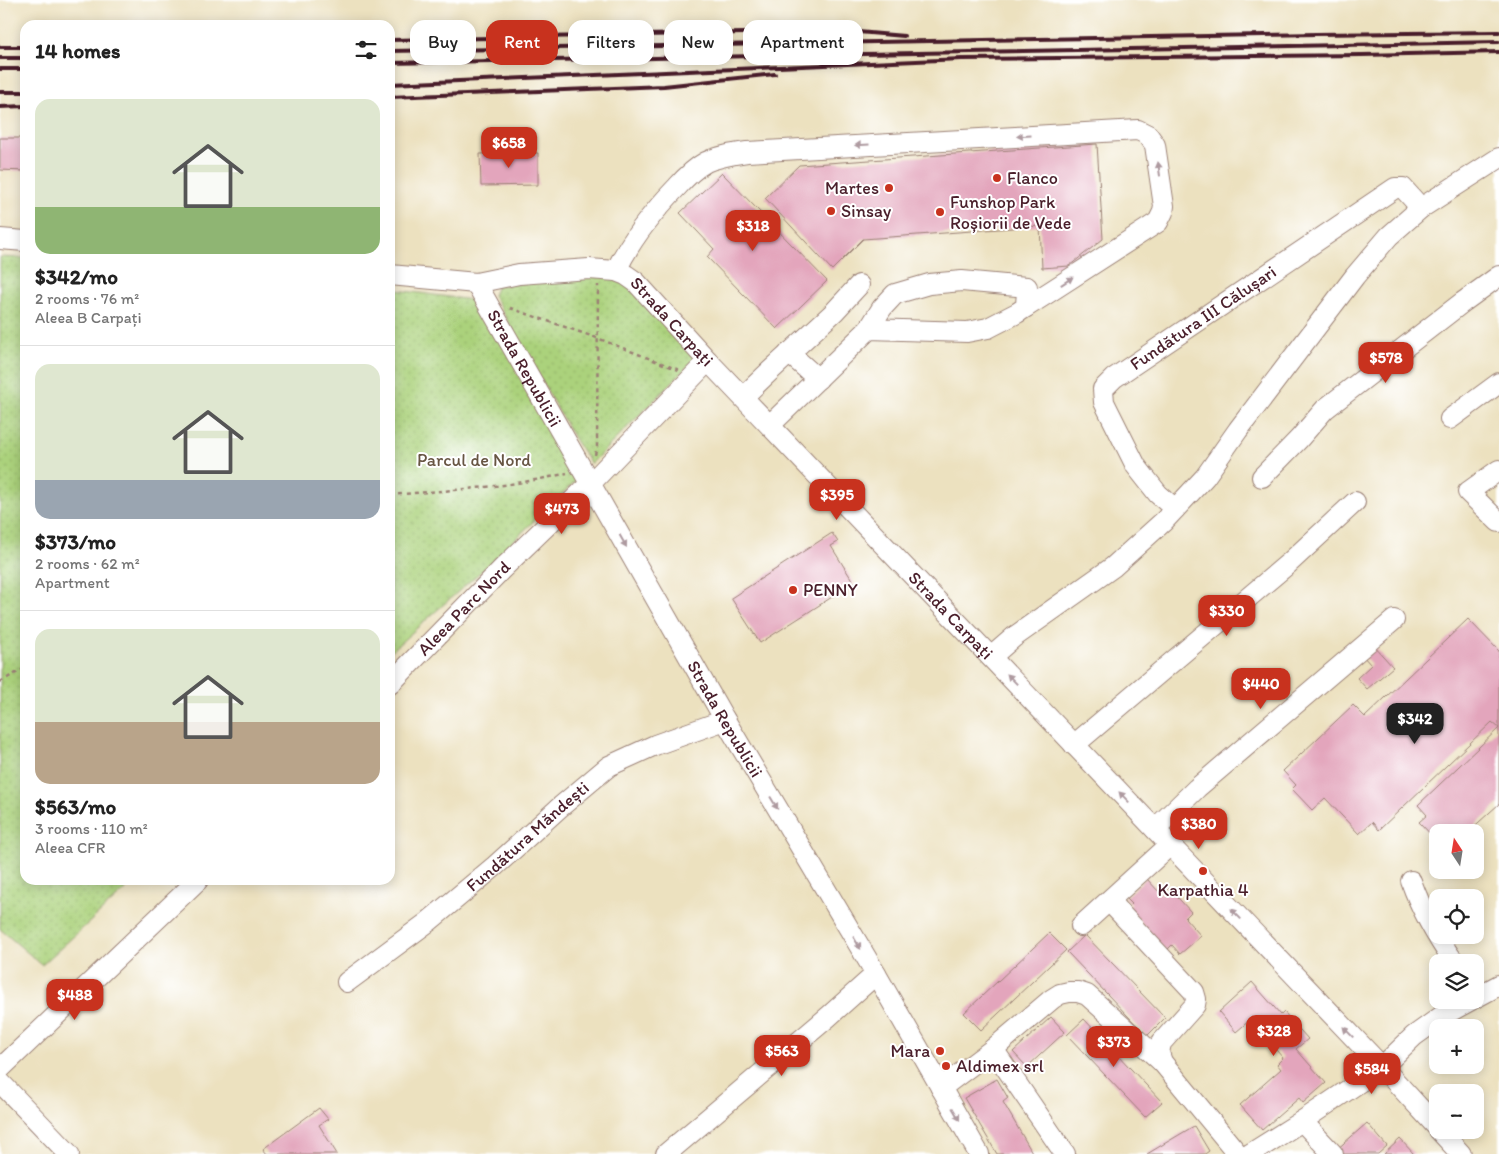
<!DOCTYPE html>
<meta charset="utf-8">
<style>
:root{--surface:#fff;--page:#f2f2f2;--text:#222;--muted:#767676;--line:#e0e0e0;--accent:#c8321e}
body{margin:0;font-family:Itim,sans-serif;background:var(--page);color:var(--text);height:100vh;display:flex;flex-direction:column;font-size:19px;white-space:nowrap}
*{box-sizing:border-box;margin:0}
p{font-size:16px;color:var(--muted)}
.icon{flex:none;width:28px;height:28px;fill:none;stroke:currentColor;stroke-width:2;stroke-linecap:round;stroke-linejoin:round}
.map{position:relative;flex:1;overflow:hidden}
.details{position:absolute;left:20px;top:20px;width:375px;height:865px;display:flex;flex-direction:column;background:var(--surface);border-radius:15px;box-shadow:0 2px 12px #0003}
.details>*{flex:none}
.guide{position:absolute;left:410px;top:20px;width:475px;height:45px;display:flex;gap:10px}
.needle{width:32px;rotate:348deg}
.controls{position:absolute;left:1429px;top:824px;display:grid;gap:10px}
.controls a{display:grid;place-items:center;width:55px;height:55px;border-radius:10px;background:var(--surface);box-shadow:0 2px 12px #0003;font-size:25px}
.price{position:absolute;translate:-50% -42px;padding:0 11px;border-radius:10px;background:var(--accent);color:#fff;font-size:16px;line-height:32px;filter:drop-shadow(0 1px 2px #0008)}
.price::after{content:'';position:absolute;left:50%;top:30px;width:15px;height:11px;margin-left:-8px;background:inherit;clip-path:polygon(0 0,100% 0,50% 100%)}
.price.selected{background:#222;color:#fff}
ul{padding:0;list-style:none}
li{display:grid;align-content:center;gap:10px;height:265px;padding:0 15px}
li+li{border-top:1px solid var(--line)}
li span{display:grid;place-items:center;height:155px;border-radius:15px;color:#555}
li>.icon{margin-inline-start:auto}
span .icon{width:90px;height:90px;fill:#fffc;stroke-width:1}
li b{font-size:21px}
h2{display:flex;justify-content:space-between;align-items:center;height:60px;padding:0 15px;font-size:21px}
.pill{padding:0 18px;border-radius:15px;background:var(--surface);box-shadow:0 2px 12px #0003;font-size:18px;line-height:45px}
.pill.selected{background:var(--accent);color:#fff}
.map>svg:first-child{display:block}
.park{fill:url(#park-dots);stroke:#7a7854}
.building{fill:#e3a5bc}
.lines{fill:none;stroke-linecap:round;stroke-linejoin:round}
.minor-casing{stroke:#9b8075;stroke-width:22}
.path{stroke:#9b8075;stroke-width:2.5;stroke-dasharray:4 4;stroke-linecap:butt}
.minor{stroke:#fff;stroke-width:20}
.rail{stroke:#4a1f2b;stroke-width:4}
.oneway{fill:#ae9aa0}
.poi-dot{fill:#c8321e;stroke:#fff;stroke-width:2}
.labels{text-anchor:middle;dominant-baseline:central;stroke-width:4;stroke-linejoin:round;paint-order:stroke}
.poi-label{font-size:18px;fill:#4a1f2b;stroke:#fff;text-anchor:start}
.street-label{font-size:18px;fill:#4a1f2b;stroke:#fff}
.park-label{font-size:18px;fill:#675543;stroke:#fff}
</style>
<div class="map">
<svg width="1499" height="1154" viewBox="0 0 1499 1154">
<defs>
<pattern id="park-dots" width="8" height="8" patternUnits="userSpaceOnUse" patternTransform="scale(1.25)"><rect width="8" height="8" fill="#abd27c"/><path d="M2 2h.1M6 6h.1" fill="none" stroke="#95b46b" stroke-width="1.8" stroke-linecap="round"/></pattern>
</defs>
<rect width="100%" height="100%" fill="#fff"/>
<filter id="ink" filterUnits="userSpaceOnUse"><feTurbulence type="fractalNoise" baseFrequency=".02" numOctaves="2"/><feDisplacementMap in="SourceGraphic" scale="10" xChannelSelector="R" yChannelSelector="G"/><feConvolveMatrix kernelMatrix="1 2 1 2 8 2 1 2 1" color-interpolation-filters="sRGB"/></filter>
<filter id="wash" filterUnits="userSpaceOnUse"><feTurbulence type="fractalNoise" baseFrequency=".0096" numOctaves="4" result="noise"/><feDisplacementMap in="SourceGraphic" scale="20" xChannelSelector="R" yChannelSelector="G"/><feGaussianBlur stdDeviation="1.12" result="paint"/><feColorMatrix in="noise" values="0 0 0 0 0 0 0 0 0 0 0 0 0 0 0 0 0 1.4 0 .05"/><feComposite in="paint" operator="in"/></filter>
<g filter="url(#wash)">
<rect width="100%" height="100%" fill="#ece1bf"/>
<path class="park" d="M0,257L25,258V880H136L42,965L0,929Z
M598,275L620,280L636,290L697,357L591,464L575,440L493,295L497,286Z
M390,289L479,301L581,476L487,566L390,652Z"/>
<g id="blocks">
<path class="building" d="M0,138H25V171L0,170Z
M1097,144L1103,239L1069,266L1042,268L1040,226L863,239L832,270L765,198L799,165Z
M538,153V185L481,186L480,154Z
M722,173L827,281L777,329L707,257L714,249L680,213Z
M832,533L838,542L831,546L854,583L760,643L731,598Z
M1468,619L1499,651V804L1468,832H1438V842L1419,822L1427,815L1418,805L1499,728L1492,722L1379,830L1372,822L1359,834L1325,798L1312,810L1292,789L1296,785L1283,771L1353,705L1365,717Z
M1373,645L1393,667L1367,689L1357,678L1371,665L1362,655Z
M1146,878L1161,894L1169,888L1191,912L1185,918L1201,936L1180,954L1172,945L1166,951L1128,908L1132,904L1125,897Z
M1049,933L1066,950L981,1030L964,1013Z
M1085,935L1165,1018L1147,1036L1067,952Z
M1252,982L1281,1015L1284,1012L1308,1039L1296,1049L1326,1083L1303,1103L1299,1098L1262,1130L1240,1105L1281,1069L1277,1064L1283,1058L1250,1020L1236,1032L1219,1012Z
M1051,1017L1065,1032L1027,1067L1013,1052Z
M1084,1019L1162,1102L1145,1117L1067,1035Z
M997,1079L1008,1098L1003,1102L1033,1154H997L964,1098Z
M319,1108L328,1119L319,1125L337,1154H267L263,1149Z
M1367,1123L1387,1146L1378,1154H1340L1336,1150Z
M1194,1126L1209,1151L1205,1154H1147Z
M1400,1139L1414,1154H1384Z"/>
</g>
</g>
<g filter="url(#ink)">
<use href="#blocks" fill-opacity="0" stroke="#9b8075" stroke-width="1"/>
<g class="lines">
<defs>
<g id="minor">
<path d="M0,239L25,241"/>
<path d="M616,271C630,240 652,213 677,187C685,178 695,168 706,162C719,156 733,154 747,152L1138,130L1148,135L1155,145L1164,206L1163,212L1158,222L1048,293L1026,307"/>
<path id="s1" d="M390,275L476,283L519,274L589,269L616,271L626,275L636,282L708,361L1382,1067L1438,1128"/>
<path id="s2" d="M476,283L725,720L876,974L979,1154"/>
<path d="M789,353L818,379"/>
<path d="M743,397L769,372L834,312L859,285"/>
<path d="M1450,419L1499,383"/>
<path d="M770,425L869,329L967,332L988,328L1017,313L1026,307L1027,287L962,281L929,284L895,294L882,308L869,329"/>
<path d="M1499,470L1468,492L1499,522"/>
<path d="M1262,477L1299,439L1325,409L1463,302L1499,276"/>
<path id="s3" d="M1175,509L1158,494L1136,466L1104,402L1103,389L1114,378L1395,188H1403L1421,208"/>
<path d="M991,657L1014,637L1113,567L1164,521L1205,477L1238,430L1355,276L1389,236L1421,208L1499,158"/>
<path id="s4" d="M390,684L502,569L591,483L708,361"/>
<path d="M1074,745L1289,563L1355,502"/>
<path d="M1155,829L1197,788L1394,620"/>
<path d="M1411,881C1422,912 1436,936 1454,962"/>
<path d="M1109,901L1194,992L1196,999L1195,1005L1161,1043L1159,1053L1162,1062L1238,1154"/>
<path d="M1081,926L1170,845"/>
<path id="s5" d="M347,982L428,922L495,866L559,808L609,766L655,745L725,720"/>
<path d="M1475,998L1499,985"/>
<path d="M993,1049L1065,1154"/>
<path d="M0,1069L198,880"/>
<path d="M0,1082L69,1154"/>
<path d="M941,1088L993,1049L1052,999L1060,994L1069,992H1078L1087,995L1162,1062"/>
<path d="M1302,1121L1333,1154"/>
<path d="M1439,1130L1461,1154"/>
<path d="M666,1154L828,1017L876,974"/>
<path d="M1250,1154L1302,1121L1382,1067L1414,1036L1442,1016L1471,1000"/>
</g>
</defs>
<use href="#minor" class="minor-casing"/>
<path class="path" d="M510,308L597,338L679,370
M595,455L597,447L598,285
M390,495C449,490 509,488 567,473
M0,682L25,668"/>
<use href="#minor" class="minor"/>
<path class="rail" d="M390,40L847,31L904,36
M0,47H25
M390,51L1316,34L1499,32
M0,58H25
M390,63C760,58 1129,47 1499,42
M0,69H25
M390,84L962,59L1362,55L1499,52
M0,92H25
M390,97L664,86L775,74
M0,107L25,106"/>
</g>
<defs><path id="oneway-solid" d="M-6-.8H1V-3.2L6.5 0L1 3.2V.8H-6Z" transform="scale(1.25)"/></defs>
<g class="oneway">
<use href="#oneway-solid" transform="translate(1024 136) rotate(177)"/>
<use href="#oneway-solid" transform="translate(862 145) rotate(177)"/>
<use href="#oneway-solid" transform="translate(1159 169) rotate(-98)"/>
<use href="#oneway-solid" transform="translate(1067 281) rotate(-34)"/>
<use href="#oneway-solid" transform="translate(623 541) rotate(61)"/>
<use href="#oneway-solid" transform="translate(1012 679) rotate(-134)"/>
<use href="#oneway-solid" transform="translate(1124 797) rotate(-134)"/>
<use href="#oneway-solid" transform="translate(774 803) rotate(59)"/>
<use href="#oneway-solid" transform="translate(1236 914) rotate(-134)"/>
<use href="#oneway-solid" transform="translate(857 943) rotate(59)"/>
<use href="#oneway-solid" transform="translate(1348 1032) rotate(-134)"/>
<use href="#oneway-solid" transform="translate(956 1114) rotate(60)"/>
</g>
</g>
<g class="poi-dot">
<circle cx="997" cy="178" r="5"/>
<circle cx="889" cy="188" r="5"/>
<circle cx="831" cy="211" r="5"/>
<circle cx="940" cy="212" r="5"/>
<circle cx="793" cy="590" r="5"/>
<circle cx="1203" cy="871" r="5"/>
<circle cx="940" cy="1051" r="5"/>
<circle cx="946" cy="1066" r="5"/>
</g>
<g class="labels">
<g class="poi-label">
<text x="1007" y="178">Flanco</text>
<text x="879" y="188" text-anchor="end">Martes</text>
<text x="950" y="202">Funshop Park<tspan x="950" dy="21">Roșiorii de Vede</tspan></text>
<text x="841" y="211">Sinsay</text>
<text x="803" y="590">PENNY</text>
<text x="1203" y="890" text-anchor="middle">Karpathia 4</text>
<text x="930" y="1051" text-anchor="end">Mara</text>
<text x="956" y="1066">Aldimex srl</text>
</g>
<g class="street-label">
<text stroke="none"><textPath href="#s3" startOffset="266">Fundătura III Călușari</textPath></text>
<text stroke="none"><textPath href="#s1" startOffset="304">Strada Carpați</textPath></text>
<text stroke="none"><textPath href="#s2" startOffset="98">Strada Republicii</textPath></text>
<text stroke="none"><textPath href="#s4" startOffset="106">Aleea Parc Nord</textPath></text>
<text stroke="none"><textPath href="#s1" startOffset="709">Strada Carpați</textPath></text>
<text stroke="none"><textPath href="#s2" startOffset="502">Strada Republicii</textPath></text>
<text stroke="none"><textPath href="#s5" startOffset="232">Fundătura Măndești</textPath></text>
</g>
<g class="park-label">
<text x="474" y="460">Parcul de Nord</text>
</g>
</g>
</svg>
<div class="controls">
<a><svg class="needle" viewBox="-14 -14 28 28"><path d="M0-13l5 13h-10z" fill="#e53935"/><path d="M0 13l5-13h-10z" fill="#767676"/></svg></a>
<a><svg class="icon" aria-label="locate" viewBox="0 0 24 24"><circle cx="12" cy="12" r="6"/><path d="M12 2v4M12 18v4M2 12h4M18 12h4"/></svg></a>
<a><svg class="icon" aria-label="layers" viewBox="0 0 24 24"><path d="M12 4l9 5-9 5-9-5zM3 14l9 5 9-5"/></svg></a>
<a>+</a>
<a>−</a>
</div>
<b class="price" style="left:509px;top:169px">$658</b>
<b class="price" style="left:753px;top:252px">$318</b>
<b class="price" style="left:1386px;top:384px">$578</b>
<b class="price" style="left:837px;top:521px">$395</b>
<b class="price" style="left:562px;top:535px">$473</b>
<b class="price" style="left:1227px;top:637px">$330</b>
<b class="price" style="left:1261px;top:710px">$440</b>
<b class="price selected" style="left:1415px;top:745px">$342</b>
<b class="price" style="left:1199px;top:850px">$380</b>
<b class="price" style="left:75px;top:1021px">$488</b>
<b class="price" style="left:1274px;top:1057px">$328</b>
<b class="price" style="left:1114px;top:1068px">$373</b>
<b class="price" style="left:782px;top:1077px">$563</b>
<b class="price" style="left:1372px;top:1095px">$584</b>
<div class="guide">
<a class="pill">Buy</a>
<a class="pill selected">Rent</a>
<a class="pill">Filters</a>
<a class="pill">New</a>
<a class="pill">Apartment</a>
</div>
<section class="details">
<h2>14 homes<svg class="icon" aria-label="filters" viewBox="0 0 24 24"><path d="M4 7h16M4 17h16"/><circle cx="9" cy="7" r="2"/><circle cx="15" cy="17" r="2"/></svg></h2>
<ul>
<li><span style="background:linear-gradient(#dfe7d0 70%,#8fb573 0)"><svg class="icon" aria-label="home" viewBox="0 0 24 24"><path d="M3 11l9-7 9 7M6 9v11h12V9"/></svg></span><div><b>$342/mo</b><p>2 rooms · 76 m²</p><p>Aleea B Carpați</p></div></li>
<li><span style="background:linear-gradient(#dfe7d0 75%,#9aa5b1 0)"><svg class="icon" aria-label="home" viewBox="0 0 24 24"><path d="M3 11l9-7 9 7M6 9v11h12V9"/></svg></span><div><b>$373/mo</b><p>2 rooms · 62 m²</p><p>Apartment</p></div></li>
<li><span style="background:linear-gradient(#dfe7d0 60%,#b9a48a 0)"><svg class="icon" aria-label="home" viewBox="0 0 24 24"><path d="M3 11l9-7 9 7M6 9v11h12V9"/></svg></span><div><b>$563/mo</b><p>3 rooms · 110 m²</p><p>Aleea CFR</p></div></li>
</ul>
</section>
</div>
